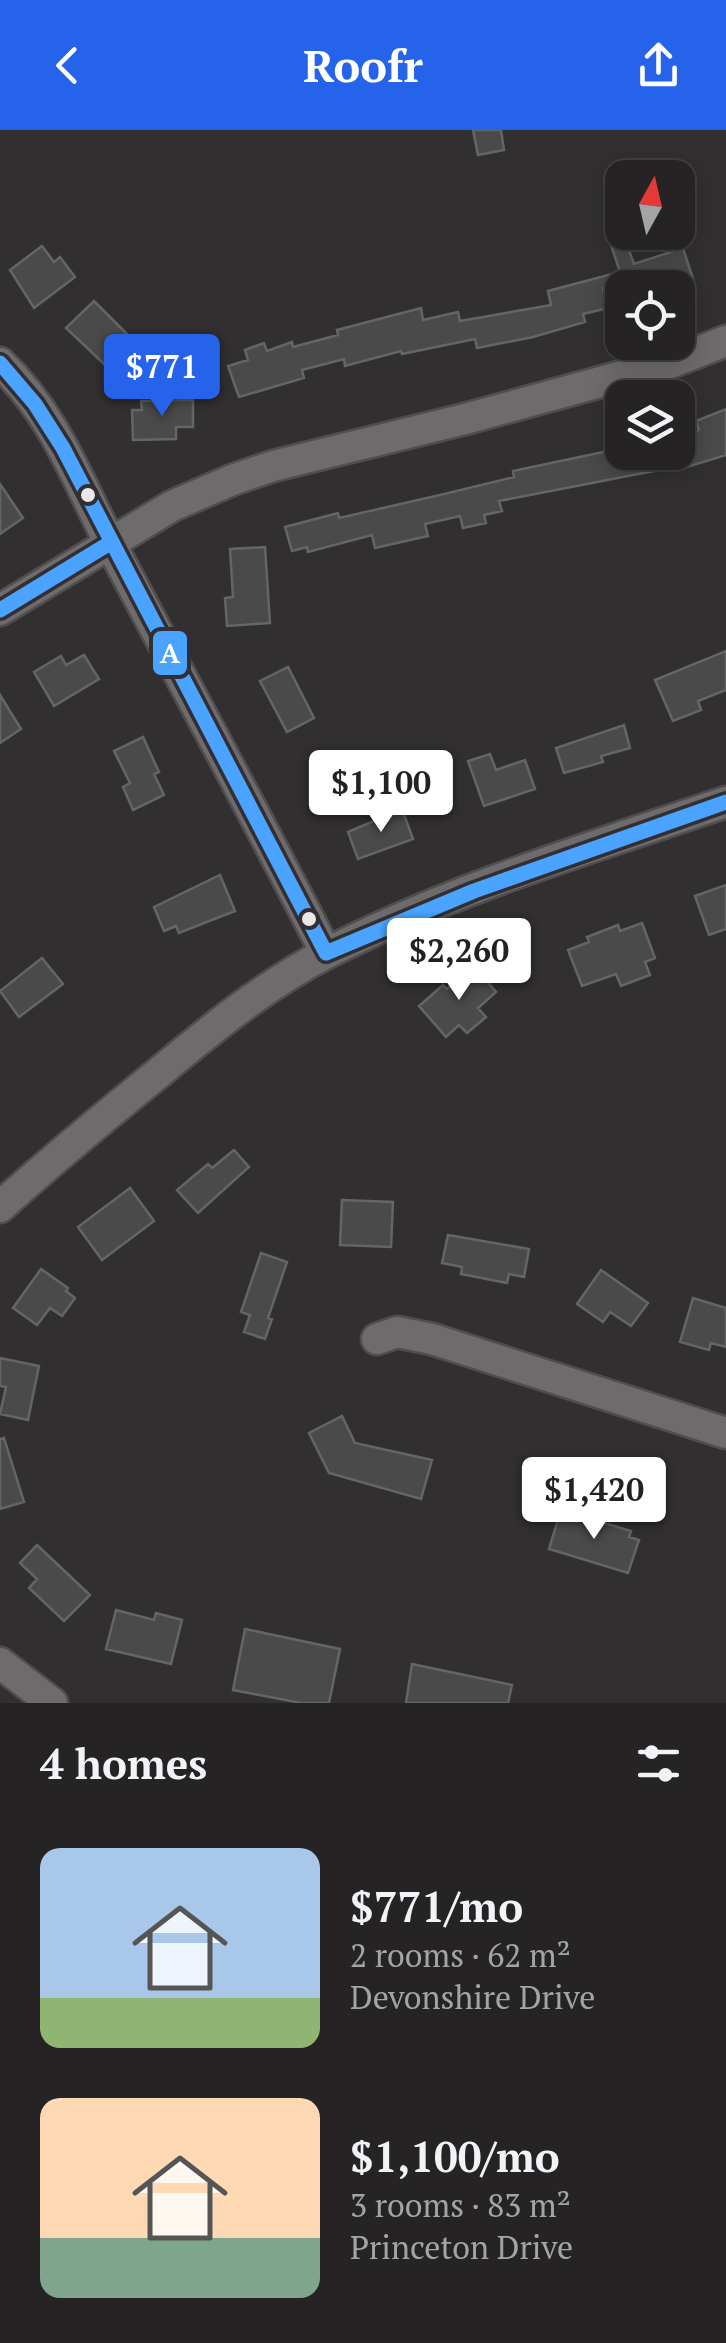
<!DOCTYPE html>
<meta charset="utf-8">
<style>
:root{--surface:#262325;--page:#2e2b2d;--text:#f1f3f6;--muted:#a4a4a7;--line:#424042;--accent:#2563eb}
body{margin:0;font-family:"PT Serif",serif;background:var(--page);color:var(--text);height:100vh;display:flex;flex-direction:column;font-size:38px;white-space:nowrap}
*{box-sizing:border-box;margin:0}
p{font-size:32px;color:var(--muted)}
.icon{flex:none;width:55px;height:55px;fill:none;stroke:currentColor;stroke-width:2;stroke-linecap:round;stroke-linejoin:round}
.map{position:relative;height:1573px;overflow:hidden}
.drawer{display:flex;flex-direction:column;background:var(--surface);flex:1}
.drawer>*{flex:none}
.needle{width:65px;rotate:8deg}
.tools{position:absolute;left:605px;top:30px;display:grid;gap:20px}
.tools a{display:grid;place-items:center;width:90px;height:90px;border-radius:20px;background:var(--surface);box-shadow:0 5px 25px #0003,0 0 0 2px var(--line);font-size:50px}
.price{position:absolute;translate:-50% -85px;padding:0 22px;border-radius:10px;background:#fff;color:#222;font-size:32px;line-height:65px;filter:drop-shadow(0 2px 5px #0008)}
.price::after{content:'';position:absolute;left:50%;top:60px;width:30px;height:22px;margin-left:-15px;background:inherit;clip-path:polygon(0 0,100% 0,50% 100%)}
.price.active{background:var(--accent);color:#fff}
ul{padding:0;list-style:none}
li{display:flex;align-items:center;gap:30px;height:250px;padding:0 40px}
li span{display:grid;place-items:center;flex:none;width:280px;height:200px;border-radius:20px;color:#555}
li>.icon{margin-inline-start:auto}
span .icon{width:120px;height:120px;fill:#fffc;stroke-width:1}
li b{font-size:42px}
h2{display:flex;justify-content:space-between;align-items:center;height:120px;padding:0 40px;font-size:42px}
header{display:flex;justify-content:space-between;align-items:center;height:130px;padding:0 40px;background:var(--accent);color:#fff;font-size:45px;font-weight:700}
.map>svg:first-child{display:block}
.building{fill:#4a4a4b;stroke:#656566;stroke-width:2.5}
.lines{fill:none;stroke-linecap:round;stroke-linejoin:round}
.minor-casing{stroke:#504d4f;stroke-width:35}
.minor{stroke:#6e6b6d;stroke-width:30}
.bus-1-casing{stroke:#332e32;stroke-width:22}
.bus-1{stroke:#4aa4ff;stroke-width:15}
.bus-dot{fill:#eae7e9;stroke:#332e32;stroke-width:4}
.line-badge{stroke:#332e32;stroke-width:4}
.badge-label{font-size:28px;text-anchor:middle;font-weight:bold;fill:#fff}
</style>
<header><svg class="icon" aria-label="back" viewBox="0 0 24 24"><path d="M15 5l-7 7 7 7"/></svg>Roofr<svg class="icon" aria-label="share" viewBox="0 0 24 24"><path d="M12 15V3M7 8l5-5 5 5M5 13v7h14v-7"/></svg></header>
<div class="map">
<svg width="726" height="1573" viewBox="0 0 726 1573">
<rect width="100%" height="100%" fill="#322f31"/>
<path class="building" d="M473,0H501L504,20L478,25Z
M622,101L634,134L683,118L693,149L666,158H603L608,178L583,184L585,192L533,207L477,218L475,209L402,224L401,221L345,236L344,229L302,240L304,248L239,267L228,236L248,230L245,220L264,213L267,221L292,212L293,217L338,205L337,200L421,178L423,190L458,182L460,191L551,175L548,161L620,142L608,106Z
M42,116L54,132L60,127L75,147L34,178L10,140Z
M94,171L130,207L104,234L66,198Z
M193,270V297H176V309L133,310L132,280H142L141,271Z
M726,279V325L687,337L678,307L699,300L696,291Z
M622,318V322H650L654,341L499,371L502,381L484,385L486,393L463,398L460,386L425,394L428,406L375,418L372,405L308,422L307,417L292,421L285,397L338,383L339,388L440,365L514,347L513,341Z
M0,354L23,388L0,404Z
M265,417L270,493L227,496L225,468L233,467L230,419Z
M726,521V560L698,571L701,580L673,591L655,550Z
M84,525L99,549L54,576L34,542L61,526L66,535Z
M288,537L314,588L287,602L260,551Z
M0,565L21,599L0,613Z
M624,595L630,618L601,626L603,632L564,643L556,618Z
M143,607L159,642L154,644L164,665L133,680L123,657L130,653L114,621Z
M490,624L496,640L525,630L535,659L484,676L468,631Z
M402,679L413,709L358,729L348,702Z
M220,745L235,781L179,803L176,796L164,801L154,777Z
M726,755V799L709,805L695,766Z
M642,793L655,828L645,832L650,845L621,856L616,844L582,856L568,820L589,812L587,807L618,795L620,801Z
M42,828L63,854L19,887L0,861Z
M474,836L496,862L478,878L486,887L467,903L459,895L446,907L419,876L443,855L447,859Z
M234,1020L249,1037L198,1083L177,1060L208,1034L212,1038Z
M130,1058L154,1091L102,1130L78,1097Z
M342,1070L393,1072L391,1117L340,1115Z
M448,1105L529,1119L524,1147L509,1144L507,1153L461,1144L462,1137L442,1133Z
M261,1123L287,1132L268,1188L272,1189L265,1209L244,1202L250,1185L241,1182Z
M41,1139L68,1158L66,1161L75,1168L62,1186L50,1178L37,1195L13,1178Z
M601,1140L648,1173L631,1196L610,1182L603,1192L577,1174Z
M693,1168L726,1178V1217L711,1213L709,1220L680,1212Z
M0,1228L39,1236L28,1290L0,1284L6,1257L0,1256Z
M342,1286L355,1313L432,1330L421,1369L329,1343L309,1303Z
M4,1308L24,1372L0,1379V1309Z
M561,1380L631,1401L629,1407L639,1410L628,1443L549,1419Z
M37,1415L90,1465L64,1491L29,1458L37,1449L20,1433Z
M116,1480L154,1490L156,1483L182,1490L171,1534L106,1519Z
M245,1499L340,1519L329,1573H301L233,1560Z
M412,1534L512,1555L508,1573H406Z"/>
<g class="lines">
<defs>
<path id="minor" d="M0,233C54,284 77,349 110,413C182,550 256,685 326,823
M0,480L172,376L232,350L273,336L465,289L670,233L726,211
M0,1077C51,1031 103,988 156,945C210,900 266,854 329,822C455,758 593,717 726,672
M377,1209L397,1202L432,1209L726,1303
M0,1533L52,1573"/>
</defs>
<use href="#minor" class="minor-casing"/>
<use href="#minor" class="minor"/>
<defs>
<path id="bus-1" d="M0,233L35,274L63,318L326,823
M0,480L110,413
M326,823L474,761L726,672"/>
</defs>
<use href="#bus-1" class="bus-1-casing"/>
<use href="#bus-1" class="bus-1"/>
</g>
<g class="bus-dot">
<circle cx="88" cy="365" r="9"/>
<circle cx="309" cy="789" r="9"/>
</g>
<rect class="line-badge" x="151" y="499" width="38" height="48" rx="10" fill="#4aa4ff"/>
<g class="badge-label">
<text x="170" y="533">A</text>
</g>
</svg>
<div class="tools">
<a><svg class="needle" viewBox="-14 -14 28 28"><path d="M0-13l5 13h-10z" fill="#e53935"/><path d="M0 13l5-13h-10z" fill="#a4a4a7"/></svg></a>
<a><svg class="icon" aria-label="locate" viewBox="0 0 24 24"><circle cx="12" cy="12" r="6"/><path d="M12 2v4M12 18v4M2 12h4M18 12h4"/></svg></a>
<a><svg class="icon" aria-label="layers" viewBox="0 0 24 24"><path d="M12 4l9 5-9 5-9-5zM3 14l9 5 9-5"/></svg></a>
</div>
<b class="price active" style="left:162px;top:289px">$771</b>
<b class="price" style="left:381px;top:705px">$1,100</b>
<b class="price" style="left:459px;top:873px">$2,260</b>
<b class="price" style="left:594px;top:1412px">$1,420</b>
</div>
<section class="drawer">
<h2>4 homes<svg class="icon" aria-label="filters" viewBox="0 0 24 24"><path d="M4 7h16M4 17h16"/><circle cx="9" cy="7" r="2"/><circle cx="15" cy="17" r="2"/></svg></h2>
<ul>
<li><span style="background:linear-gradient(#a9c7e8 75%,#8fb573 0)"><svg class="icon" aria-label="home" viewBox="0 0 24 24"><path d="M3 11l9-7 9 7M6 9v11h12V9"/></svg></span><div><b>$771/mo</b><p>2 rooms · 62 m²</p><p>Devonshire Drive</p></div></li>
<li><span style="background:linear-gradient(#ffd9b3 70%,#7fa58c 0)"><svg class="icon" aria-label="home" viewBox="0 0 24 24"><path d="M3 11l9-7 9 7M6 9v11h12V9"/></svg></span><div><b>$1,100/mo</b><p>3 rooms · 83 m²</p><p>Princeton Drive</p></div></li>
</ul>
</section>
